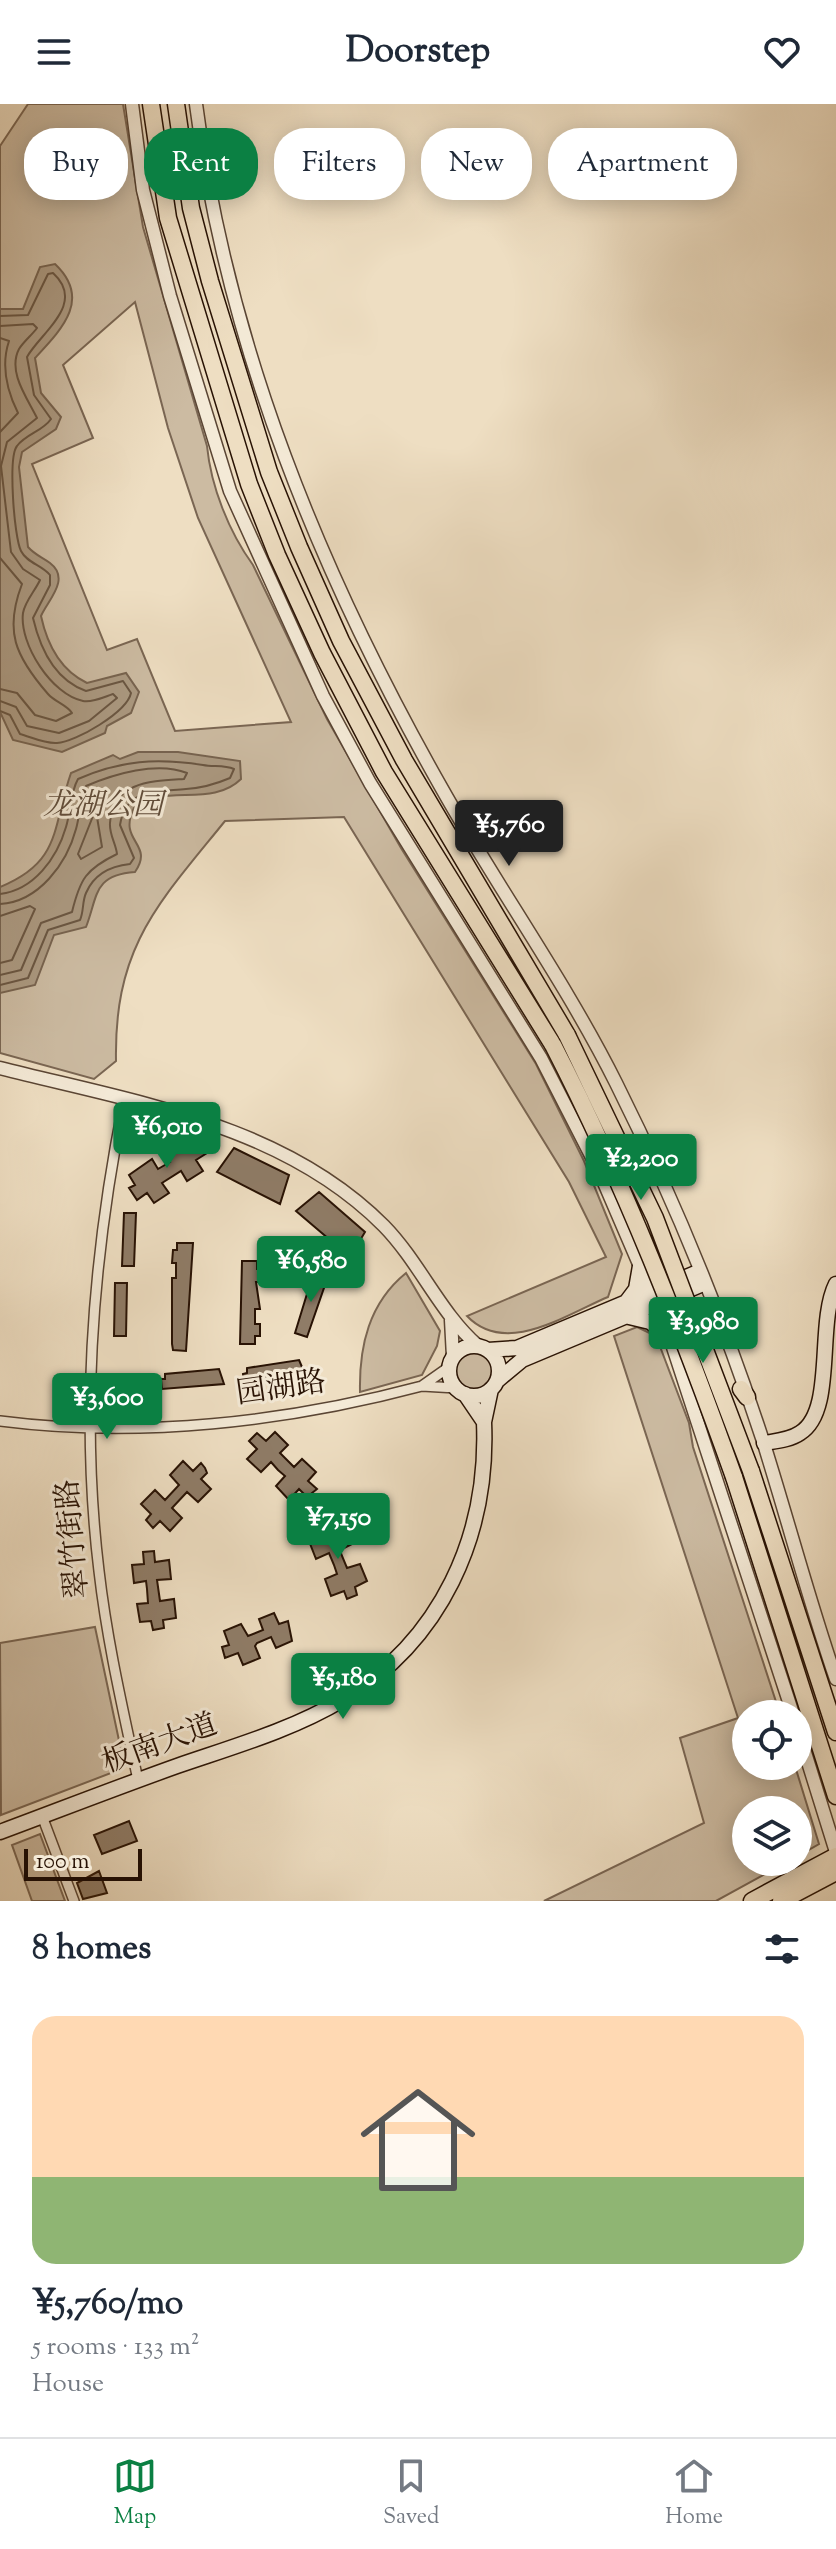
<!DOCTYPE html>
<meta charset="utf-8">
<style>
:root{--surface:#fff;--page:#f6f6f7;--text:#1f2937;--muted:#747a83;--line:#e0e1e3;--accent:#0b8043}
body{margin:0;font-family:"Sorts Mill Goudy","Noto Serif SC",serif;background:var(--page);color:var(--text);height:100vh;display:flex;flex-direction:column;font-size:30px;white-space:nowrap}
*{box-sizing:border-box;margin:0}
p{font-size:26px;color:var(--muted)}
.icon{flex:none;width:44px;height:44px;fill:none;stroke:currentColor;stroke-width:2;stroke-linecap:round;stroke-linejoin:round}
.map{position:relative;height:1797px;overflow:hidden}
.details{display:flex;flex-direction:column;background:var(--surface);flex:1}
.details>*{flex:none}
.banner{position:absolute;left:24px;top:24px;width:788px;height:72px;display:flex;gap:16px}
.tools{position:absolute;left:732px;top:1596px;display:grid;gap:16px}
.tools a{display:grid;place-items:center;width:80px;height:80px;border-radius:50%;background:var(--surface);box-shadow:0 4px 20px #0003;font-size:40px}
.scale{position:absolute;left:24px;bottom:20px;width:118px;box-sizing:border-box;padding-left:8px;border:4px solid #281204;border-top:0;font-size:22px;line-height:28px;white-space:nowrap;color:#281204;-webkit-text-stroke:6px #f4ead7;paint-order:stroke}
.price{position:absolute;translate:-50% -68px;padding:0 18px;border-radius:8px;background:var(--accent);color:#fff;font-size:26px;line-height:52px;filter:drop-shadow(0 2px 4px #0008)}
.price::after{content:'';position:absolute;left:50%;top:48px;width:24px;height:18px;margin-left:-12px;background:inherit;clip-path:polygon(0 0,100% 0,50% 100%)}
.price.current{background:#222;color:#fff}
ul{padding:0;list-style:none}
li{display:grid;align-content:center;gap:16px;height:424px;padding:0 32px}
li+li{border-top:2px solid var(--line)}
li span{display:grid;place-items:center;height:248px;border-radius:24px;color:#555}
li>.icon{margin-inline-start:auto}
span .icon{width:144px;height:144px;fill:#fffc;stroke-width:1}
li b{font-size:34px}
h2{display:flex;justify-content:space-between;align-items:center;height:96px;padding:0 32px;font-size:34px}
.chip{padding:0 28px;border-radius:32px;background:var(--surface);box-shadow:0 4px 20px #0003;font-size:28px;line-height:72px}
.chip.current{background:var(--accent);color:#fff}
header{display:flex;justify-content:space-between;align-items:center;height:104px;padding:0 32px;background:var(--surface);font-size:36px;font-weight:700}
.tab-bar{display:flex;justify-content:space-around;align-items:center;height:112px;border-top:2px solid var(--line);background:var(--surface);font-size:22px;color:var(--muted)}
.tab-bar a{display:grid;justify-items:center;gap:4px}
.tab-bar .current{color:var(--accent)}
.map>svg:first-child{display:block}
.green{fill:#ccbba2;stroke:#7a6653;stroke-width:2;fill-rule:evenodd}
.water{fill:#ab9981;stroke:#77634f;stroke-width:2}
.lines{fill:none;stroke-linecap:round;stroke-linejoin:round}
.shore{stroke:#6a5642;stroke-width:2}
.building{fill:#8f7c67;stroke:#281204;stroke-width:2}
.minor-casing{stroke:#5a4534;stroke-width:12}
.tertiary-casing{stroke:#5a4534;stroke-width:15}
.secondary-casing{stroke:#281204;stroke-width:17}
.trunk-casing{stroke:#281204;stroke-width:19}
.motorway-casing{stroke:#281204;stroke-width:19}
.minor{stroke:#f4ead7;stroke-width:9}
.tertiary{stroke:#f4ead7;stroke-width:12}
.secondary{stroke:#f4ead7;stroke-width:14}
.trunk{stroke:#eedec2;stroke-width:16}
.motorway{stroke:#eedec2;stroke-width:16}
.trunk-bridge-casing{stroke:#281204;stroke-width:19;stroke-linecap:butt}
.trunk-bridge{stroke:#eedec2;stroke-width:16}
.labels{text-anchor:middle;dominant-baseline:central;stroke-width:6;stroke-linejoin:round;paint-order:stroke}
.park-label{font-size:30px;font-style:italic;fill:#614d3b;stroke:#f4ead7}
.street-label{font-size:30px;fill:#281204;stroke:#f4ead7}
</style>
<header><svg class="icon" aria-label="menu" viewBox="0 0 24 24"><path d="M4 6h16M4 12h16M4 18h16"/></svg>Doorstep<svg class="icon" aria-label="heart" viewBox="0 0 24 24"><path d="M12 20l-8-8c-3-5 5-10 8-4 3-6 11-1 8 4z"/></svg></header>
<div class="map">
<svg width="836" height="1797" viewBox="0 0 836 1797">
<rect width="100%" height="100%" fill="#eedec2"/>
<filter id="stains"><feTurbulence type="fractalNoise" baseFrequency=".0025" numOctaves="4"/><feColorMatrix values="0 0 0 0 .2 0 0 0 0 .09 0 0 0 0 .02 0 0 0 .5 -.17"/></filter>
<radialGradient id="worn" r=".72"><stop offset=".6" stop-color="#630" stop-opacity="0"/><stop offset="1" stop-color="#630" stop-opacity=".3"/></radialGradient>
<path class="green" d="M28,0H123L143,123L207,342C211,383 229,428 253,461L327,615L401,744L536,960L584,1057L622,1150L608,1193C567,1210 506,1253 467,1212L606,1153L569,1078L344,713L225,717C158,800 114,842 116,957L94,975L0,949V42ZM135,198L168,324L198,414L291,618L175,627L137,535L107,546L32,360L93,334L63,261Z
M406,1169L440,1227L437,1242L422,1271L360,1288C359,1242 369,1199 406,1169Z
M637,1223L656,1232L689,1319L693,1343L780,1610H746V1662H795L819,1740L798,1752V1706H746V1758H787L716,1797H544L704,1719L680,1634L738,1614L614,1232Z
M456 1267a18 18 0 1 1 36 0a18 18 0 1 1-36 0Z
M95,1523L121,1646L111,1669L1,1711L0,1539Z
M40,1730L65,1797H32L12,1741Z"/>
<path class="water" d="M55,160C92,195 62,225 35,254L41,289L61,313L56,325L22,348L19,363L28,443C35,451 42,453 50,459C71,475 48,496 41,512C47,540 60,566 87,579L126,569L139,588L131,609L107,622L105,629L62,648L13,636L0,608V205H23L40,163Z
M138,648H178L240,657L241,675C212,704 163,679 134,704C117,738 155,739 135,768C93,771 98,792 86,823L54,831L35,881L0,889V783C62,758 52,723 71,669L113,651L120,655Z"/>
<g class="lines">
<path class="shore" d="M0,212L28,211L48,170L53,169C87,200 40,229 27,253L34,291L51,315C43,327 26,330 17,342C8,353 14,433 21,447C27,459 42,461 50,471V481L33,514C40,544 55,576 86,587L123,577L131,589C127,608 76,638 57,639C45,640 31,633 20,630L10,611L0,607
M0,222L33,220L37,224C32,231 24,237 19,245C7,268 28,295 37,314L7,338L1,362L11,448L23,465L40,476C35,487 25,497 23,509C19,540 52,591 83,597C92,599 104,593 113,590L117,594L89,617L59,629L27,622L16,603L0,597
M0,234L9,237C1,261 7,287 18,309L0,328
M0,454L22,480C4,527 15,552 48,590C55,598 67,601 72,609L56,617L35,611L17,589L0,585
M103,689L105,694L97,713L102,743L81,755L78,750L93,712L95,693Z
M0,790C34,786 57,754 66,723C71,707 70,689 78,675C121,656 157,654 203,661C213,663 224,661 234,665L230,674C216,680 202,684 186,685C156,688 126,684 120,721L134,754L130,760C111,762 94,770 86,789C82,798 84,807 80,816L48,826L28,874L0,881
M0,800C39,798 67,759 76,725C80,711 80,695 86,682C114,670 157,657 187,669L184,675C153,677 112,677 110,719C109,730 116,740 117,750C86,765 80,775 72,808L41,819L21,866L0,871
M0,812L30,802L35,805L12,856L0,859"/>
</g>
<path class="building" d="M186,1032L193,1042L199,1038L207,1049L196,1056L203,1067L187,1077L181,1067L162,1079L169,1089L154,1099L147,1089L137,1096L129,1084L135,1081L129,1071L152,1055L158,1065L170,1058L163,1047Z
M234,1044L289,1071L280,1100L217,1068Z
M319,1088L365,1128L350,1153L296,1107Z
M124,1109H136L134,1162H122Z
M177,1139H193L186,1247L173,1246L172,1240V1174H176V1159H172L173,1146H177Z
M242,1157H257V1165H261V1178H256L260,1205H255V1220H260V1232H255V1240H240Z
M314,1167L326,1171V1178L307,1233L295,1229Z
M115,1179H127L126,1232H114Z
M299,1256L305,1270L244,1280L243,1270L247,1269V1264Z
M219,1265L224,1280L162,1285L161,1275H165V1270Z
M275,1328L288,1341L280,1349L294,1363L302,1355L316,1368L308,1377L317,1385L307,1393L299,1385L289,1396L276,1382L285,1372L278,1366L271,1358L261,1368L247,1355L257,1345L249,1337L257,1329L266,1337Z
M183,1357L193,1367L201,1359L205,1364L207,1369L201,1375L211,1385L198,1398L187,1388L172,1404L182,1414L170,1427L160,1417L153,1424L146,1416L151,1410L141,1400L155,1386L165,1396L179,1381L170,1371Z
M328,1418L332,1427L345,1423L352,1440L340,1446L342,1452L347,1464L360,1460L367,1477L355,1483L357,1491L347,1495L344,1487L331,1492L325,1475L337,1470L334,1461L329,1449L316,1455L309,1437L321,1432L318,1424Z
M154,1447L155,1458L169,1456L171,1475L157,1476L160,1497L174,1495L176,1514L163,1516L164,1524L153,1526L151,1517L140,1518L137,1500L148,1499L147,1485L146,1477L134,1479L132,1461L144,1460L143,1448Z
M274,1509L279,1520L288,1517L292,1537L276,1544L271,1533L257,1539L255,1542L260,1554L243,1561L238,1549L225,1554L222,1543L229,1541L224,1527L241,1520L248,1532L263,1526L259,1515Z
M129,1717L137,1737L102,1750L94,1731Z
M99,1767L107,1789L83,1795L77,1779Z"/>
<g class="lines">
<defs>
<path id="minor" d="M124,997C93,1151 80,1310 99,1467C107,1537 123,1606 138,1676
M449,1263L422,1282L456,1284
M0,1317C139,1335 287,1318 422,1282
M42,1712L74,1797"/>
<path id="tertiary" d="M132,0L143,86L170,192L230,387L323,592L370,679L541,954L599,1067L667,1225L793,1610
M196,0C227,243 321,471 441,683C497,783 565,877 616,979C672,1091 724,1218 763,1337C788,1416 809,1497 836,1575
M0,964C134,998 283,1020 384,1122C420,1159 440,1209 478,1242
M451,1216L453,1253
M798,1626L836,1748"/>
<path id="secondary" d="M627,1197L636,1185L640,1162
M625,1212L650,1218L671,1234
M449 1267a25 25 0 1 1 50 0a25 25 0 1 1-50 0Z
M488,1246L517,1244L698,1168
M498,1276L522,1256L703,1180
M465,1290L484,1318L491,1285
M764,1339C776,1337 790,1336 800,1329C836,1307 816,1220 836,1180
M0,1728C59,1706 118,1683 177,1662C232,1643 292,1626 342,1596C441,1537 489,1432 484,1318"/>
<path id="trunk" d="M151,0L168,114L249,380L277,451L322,549L384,668L553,941
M176,0L191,104L210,177L269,368L299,443L341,537L404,656L567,931
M741,1285L747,1293
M751,1367L836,1628
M734,1373L836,1692"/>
<path id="motorway" d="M752,1797L836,1752
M781,1797L836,1768"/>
</defs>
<use href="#minor" class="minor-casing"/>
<use href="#tertiary" class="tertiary-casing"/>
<use href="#secondary" class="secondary-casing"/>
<use href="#trunk" class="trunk-casing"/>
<use href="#motorway" class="motorway-casing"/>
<use href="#minor" class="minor"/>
<use href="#tertiary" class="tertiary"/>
<use href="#secondary" class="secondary"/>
<use href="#trunk" class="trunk"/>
<use href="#motorway" class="motorway"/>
<defs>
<path id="trunk-bridge" d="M567,931L655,1114L751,1367
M553,941C625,1081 681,1225 734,1373"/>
</defs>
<use href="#trunk-bridge" class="trunk-bridge-casing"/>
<use href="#trunk-bridge" class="trunk-bridge"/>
</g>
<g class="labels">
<g class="park-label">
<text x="103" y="702">龙湖公园</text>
</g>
<g class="street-label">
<text transform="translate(281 1285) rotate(-8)">园湖路</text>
<text transform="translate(74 1435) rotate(-95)">翠竹街路</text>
<text transform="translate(160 1641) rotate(-20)">板南大道</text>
</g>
</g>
<rect width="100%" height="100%" filter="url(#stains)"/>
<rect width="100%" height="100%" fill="url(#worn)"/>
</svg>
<div class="tools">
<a><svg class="icon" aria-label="locate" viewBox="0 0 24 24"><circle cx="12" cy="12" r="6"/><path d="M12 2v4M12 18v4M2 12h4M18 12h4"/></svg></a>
<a><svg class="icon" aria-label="layers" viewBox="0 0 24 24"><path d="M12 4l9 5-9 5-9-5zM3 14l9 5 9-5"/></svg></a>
</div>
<div class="scale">100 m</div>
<b class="price current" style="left:509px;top:764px">¥5,760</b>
<b class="price" style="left:167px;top:1066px">¥6,010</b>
<b class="price" style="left:641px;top:1098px">¥2,200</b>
<b class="price" style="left:311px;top:1200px">¥6,580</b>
<b class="price" style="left:703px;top:1261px">¥3,980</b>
<b class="price" style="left:107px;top:1337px">¥3,600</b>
<b class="price" style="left:338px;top:1457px">¥7,150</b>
<b class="price" style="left:343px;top:1617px">¥5,180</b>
<div class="banner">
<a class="chip">Buy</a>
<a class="chip current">Rent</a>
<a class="chip">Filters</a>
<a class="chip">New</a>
<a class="chip">Apartment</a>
</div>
</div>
<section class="details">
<h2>8 homes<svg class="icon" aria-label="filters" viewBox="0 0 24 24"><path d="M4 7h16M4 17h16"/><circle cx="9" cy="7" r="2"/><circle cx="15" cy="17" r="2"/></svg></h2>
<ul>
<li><span style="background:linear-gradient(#ffd9b3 65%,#8fb573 0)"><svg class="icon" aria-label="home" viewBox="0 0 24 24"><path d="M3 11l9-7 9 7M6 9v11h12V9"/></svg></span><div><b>¥5,760/mo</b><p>5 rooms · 133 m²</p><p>House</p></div></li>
</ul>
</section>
<nav class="tab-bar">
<a class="current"><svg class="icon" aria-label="map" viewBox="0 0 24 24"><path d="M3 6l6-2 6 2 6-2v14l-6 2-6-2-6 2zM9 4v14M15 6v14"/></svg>Map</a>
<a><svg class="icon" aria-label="saved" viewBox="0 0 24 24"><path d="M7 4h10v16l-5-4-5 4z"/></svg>Saved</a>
<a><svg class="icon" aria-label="home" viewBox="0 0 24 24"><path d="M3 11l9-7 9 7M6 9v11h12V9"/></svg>Home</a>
</nav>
